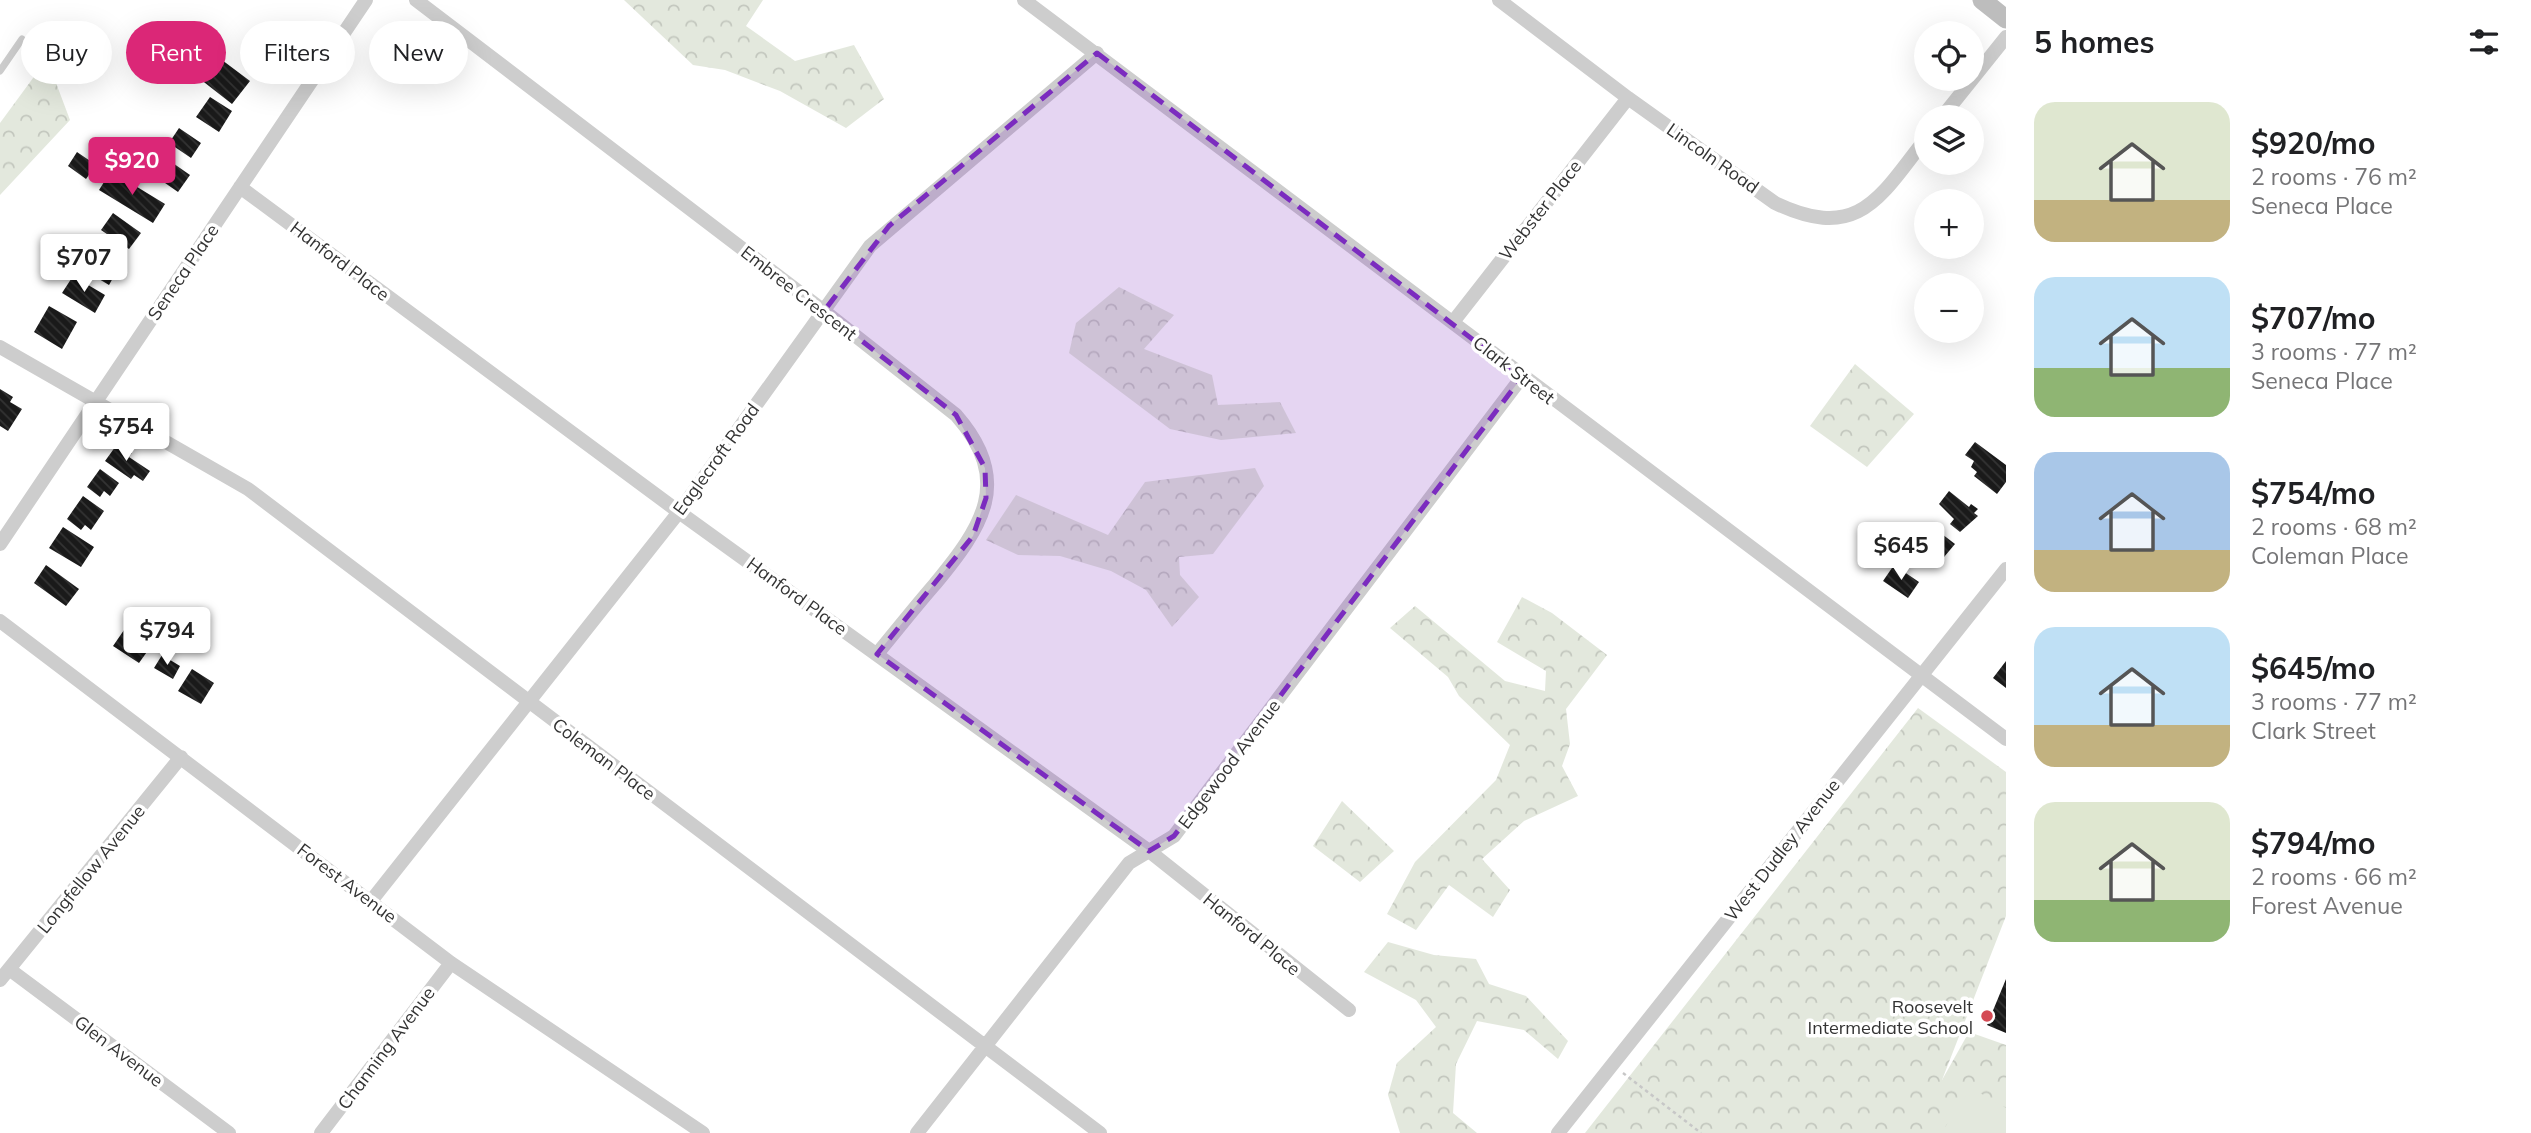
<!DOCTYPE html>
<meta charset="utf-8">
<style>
:root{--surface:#fff;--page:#f6f6f6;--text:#202124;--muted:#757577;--accent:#db2777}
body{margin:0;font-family:Mulish,sans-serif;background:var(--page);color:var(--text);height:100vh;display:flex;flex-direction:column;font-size:26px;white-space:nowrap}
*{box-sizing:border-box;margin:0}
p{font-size:23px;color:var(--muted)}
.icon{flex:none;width:38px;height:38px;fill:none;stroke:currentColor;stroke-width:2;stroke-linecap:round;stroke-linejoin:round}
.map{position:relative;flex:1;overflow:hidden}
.details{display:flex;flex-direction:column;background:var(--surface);width:525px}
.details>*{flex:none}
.guide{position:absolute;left:21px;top:21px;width:665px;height:63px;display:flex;gap:14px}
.fabs{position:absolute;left:1914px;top:21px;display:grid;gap:14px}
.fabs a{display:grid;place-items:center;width:70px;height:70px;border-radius:50%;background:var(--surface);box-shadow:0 7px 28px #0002;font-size:35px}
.price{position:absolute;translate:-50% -60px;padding:0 16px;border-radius:7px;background:#fff;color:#222;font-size:23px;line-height:46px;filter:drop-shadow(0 2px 4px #0008)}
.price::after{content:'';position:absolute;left:50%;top:42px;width:21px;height:16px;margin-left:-10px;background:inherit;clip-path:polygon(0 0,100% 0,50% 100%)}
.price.active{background:var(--accent);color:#fff}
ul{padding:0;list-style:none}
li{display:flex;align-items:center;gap:21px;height:175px;padding:0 28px}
li span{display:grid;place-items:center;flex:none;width:196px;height:140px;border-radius:21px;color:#555}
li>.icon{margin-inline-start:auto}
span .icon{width:84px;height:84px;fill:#fffc;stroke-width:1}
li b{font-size:30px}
h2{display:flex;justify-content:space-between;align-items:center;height:84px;padding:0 28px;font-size:30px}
.pill{padding:0 24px;border-radius:32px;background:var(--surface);box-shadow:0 7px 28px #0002;font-size:24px;line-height:63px}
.pill.active{background:var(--accent);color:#fff}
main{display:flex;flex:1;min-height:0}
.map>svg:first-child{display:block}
.forest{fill:url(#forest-crowns)}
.pitch{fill:#e3e8dd}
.building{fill:url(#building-back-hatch)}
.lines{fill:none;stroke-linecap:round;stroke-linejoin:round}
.path{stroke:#c7c7c7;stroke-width:2.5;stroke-dasharray:3.5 3.5;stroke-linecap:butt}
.lane{stroke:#cdcdcd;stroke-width:7}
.street{stroke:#cdcdcd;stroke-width:14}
.secondary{stroke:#bdbdbd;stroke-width:19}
.marked{fill:#7b2cbf;fill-opacity:0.2;stroke:#7b2cbf;stroke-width:5;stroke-dasharray:14 9;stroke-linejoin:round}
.poi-dot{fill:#d44a54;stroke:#fff;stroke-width:2.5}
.labels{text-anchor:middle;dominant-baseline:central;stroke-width:7;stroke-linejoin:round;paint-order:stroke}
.street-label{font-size:18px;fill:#333;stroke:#fff}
.poi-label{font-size:18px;fill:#333;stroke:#fff;text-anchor:end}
</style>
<main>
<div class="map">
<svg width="2006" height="1133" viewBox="0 0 2006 1133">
<defs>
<pattern id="forest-crowns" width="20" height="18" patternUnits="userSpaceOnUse" patternTransform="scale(1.75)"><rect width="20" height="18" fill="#e3e8dd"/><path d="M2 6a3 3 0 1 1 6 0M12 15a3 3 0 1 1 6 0" fill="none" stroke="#c3c7be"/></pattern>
<pattern id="building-back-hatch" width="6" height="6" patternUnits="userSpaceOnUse" patternTransform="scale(1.75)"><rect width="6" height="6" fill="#1a1a1a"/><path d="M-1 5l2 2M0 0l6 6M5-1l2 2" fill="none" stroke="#333"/></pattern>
</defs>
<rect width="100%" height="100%" fill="#fff"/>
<path class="forest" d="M624,0H763L746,26L795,61L854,45L884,99L846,128L780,91L725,70L693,65Z
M47,59L70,120L0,195V123Z
M1119,287L1174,315L1144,349L1212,375L1218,405L1280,402L1296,433L1221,440L1170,429L1069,353L1076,323Z
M1855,364L1914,414L1867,467L1810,426Z
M1255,468L1264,486L1213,554L1179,557L1180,575L1199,597L1172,627L1146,590L1111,571L1060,556L1018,555L986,540L1016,495L1108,535L1145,482Z
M1522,597L1552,613L1607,655L1566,709L1570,744L1562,766L1578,796L1524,821L1482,859L1510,890L1493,917L1449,885L1416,930L1387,914L1415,862L1496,780L1510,745L1459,696L1448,677L1390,628L1415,606L1505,681L1545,691L1546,671L1497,642Z
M1918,708L2006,772V916L1942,1080L1969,1032L2006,1045V1133H1585Z
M1342,801L1394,851L1360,882L1313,846Z
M1388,942L1434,955L1476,959L1489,984L1526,996L1568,1041L1558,1059L1524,1030L1477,1021L1456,1064L1453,1113L1477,1133H1400L1388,1095L1397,1063L1436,1027L1416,1000L1364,972Z"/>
<path class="pitch" d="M1980,1093L2006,1108V1133H1941L1966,1096Z"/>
<path class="building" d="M218,57L250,81L232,104L200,79Z
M210,97L232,111L219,132L196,117Z
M179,128L201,143L191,158L169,143Z
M77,152L96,165L86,179L68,166Z
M167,159L190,175L178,192L155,176Z
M111,171L165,204L153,223L99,190Z
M113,213L141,233L129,249L101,230Z
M84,242L121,264L109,285L72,263Z
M73,276L105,295L95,313L62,293Z
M49,306L77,322L62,349L34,332Z
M0,389L13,397L10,402L22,409L8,431L0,426Z
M1975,442L2006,465V482L1997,494L1974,476L1977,472L1971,467L1974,461L1965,455Z
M118,443L132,453L129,457L150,471L143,481L134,475L131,479L105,461Z
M100,469L119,483L110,496L104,491L100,497L87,487Z
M1949,491L1969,507L1971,504L1978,509L1974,513L1978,516L1960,532L1950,524L1954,519L1939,504Z
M83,496L104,511L91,530L85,525L81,530L67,519Z
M63,527L94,547L81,567L49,548Z
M1934,528L1955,544L1939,563L1936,560L1933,564L1924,557L1927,553L1915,542L1926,529Z
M46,565L79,589L66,606L34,583Z
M1894,565L1919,582L1908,598L1883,581Z
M133,617L159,635L139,663L113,646Z
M162,655L180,666L173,679L154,668Z
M2006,661V688L1993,678Z
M192,669L214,683L201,704L178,691Z
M2006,979V1033L1987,1025Z"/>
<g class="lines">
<path class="path" d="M1623,1073L1701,1133"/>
<path class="lane" d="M0,71L22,39"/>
<path class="street" d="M416,0L824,311L956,415C1014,481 982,527 935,584C915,607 896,631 877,654
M1024,0L2006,739
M1499,0L1628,98L1775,203C1859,243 1880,197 1927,137
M1942,117L2006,37
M240,187L679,512L1149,851L1349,1010
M1453,322L1628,98
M0,347L248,489L1100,1133
M0,544L366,0
M0,621L451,963L703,1133
M371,901L679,512L870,246L1097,53
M9,969L229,1133
M0,980L181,757
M321,1133L451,963
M917,1133L1129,863L1174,836L1522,377
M1558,1133L2006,569"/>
<path class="secondary" d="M1982,0L2006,19"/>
</g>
<path class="marked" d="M1097,53L1522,377L1174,836L1149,851L877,654L973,536L986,498L985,468L956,415L824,311L889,226Z"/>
<circle class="poi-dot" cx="1987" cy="1016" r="7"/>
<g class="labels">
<g class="street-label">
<text transform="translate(1713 158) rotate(35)">Lincoln Road</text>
<text transform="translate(1540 210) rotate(-52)">Webster Place</text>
<text transform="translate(340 261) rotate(37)">Hanford Place</text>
<text transform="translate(183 272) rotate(-56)">Seneca Place</text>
<text transform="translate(799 293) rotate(38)">Embree Crescent</text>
<text transform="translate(1514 370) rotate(38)">Clark Street</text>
<text transform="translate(716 459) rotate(-54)">Eaglecroft Road</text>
<text transform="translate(797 596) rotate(36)">Hanford Place</text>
<text transform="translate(604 759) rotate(37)">Coleman Place</text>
<text transform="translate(1229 764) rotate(-53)">Edgewood Avenue</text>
<text transform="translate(1782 850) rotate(-52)">West Dudley Avenue</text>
<text transform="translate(91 869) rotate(-51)">Longfellow Avenue</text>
<text transform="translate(347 883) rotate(37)">Forest Avenue</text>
<text transform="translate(1252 934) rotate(39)">Hanford Place</text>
<text transform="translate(386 1048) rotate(-53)">Channing Avenue</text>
<text transform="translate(119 1051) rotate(37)">Glen Avenue</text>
</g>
<g class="poi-label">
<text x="1973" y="1006">Roosevelt<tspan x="1973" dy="21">Intermediate School</tspan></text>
</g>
</g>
</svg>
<div class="fabs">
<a><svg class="icon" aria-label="locate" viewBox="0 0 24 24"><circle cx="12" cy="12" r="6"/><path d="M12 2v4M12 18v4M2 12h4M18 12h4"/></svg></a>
<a><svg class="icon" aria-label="layers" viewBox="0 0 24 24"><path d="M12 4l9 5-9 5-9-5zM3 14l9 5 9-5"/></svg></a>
<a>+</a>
<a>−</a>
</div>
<b class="price active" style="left:132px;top:197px">$920</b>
<b class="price" style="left:84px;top:294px">$707</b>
<b class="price" style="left:126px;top:463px">$754</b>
<b class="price" style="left:1901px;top:582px">$645</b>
<b class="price" style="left:167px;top:667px">$794</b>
<div class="guide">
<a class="pill">Buy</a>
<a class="pill active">Rent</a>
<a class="pill">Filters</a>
<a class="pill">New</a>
</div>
</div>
<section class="details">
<h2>5 homes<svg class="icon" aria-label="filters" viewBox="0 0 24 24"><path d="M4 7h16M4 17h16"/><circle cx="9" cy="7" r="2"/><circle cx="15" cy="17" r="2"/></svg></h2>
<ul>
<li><span style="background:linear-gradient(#dfe7d0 70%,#c2b280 0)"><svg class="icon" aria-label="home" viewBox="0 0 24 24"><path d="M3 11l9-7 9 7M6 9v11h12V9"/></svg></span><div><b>$920/mo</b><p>2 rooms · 76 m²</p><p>Seneca Place</p></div></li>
<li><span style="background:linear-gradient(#bfe0f5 65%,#8fb573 0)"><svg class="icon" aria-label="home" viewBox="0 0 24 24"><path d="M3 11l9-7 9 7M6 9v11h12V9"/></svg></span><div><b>$707/mo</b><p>3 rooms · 77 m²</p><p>Seneca Place</p></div></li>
<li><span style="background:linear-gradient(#a9c7e8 70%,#c2b280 0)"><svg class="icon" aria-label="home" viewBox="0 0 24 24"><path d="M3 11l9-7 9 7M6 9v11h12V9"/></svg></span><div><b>$754/mo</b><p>2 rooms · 68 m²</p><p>Coleman Place</p></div></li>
<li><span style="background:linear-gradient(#bfe0f5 70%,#c2b280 0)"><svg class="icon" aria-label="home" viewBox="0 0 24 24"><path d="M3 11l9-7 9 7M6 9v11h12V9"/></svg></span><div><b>$645/mo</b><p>3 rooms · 77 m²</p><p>Clark Street</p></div></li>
<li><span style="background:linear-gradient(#dfe7d0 70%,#8fb573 0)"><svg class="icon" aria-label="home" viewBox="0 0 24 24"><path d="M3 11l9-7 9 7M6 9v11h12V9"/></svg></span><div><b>$794/mo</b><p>2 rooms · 66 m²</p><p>Forest Avenue</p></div></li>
</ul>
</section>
</main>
